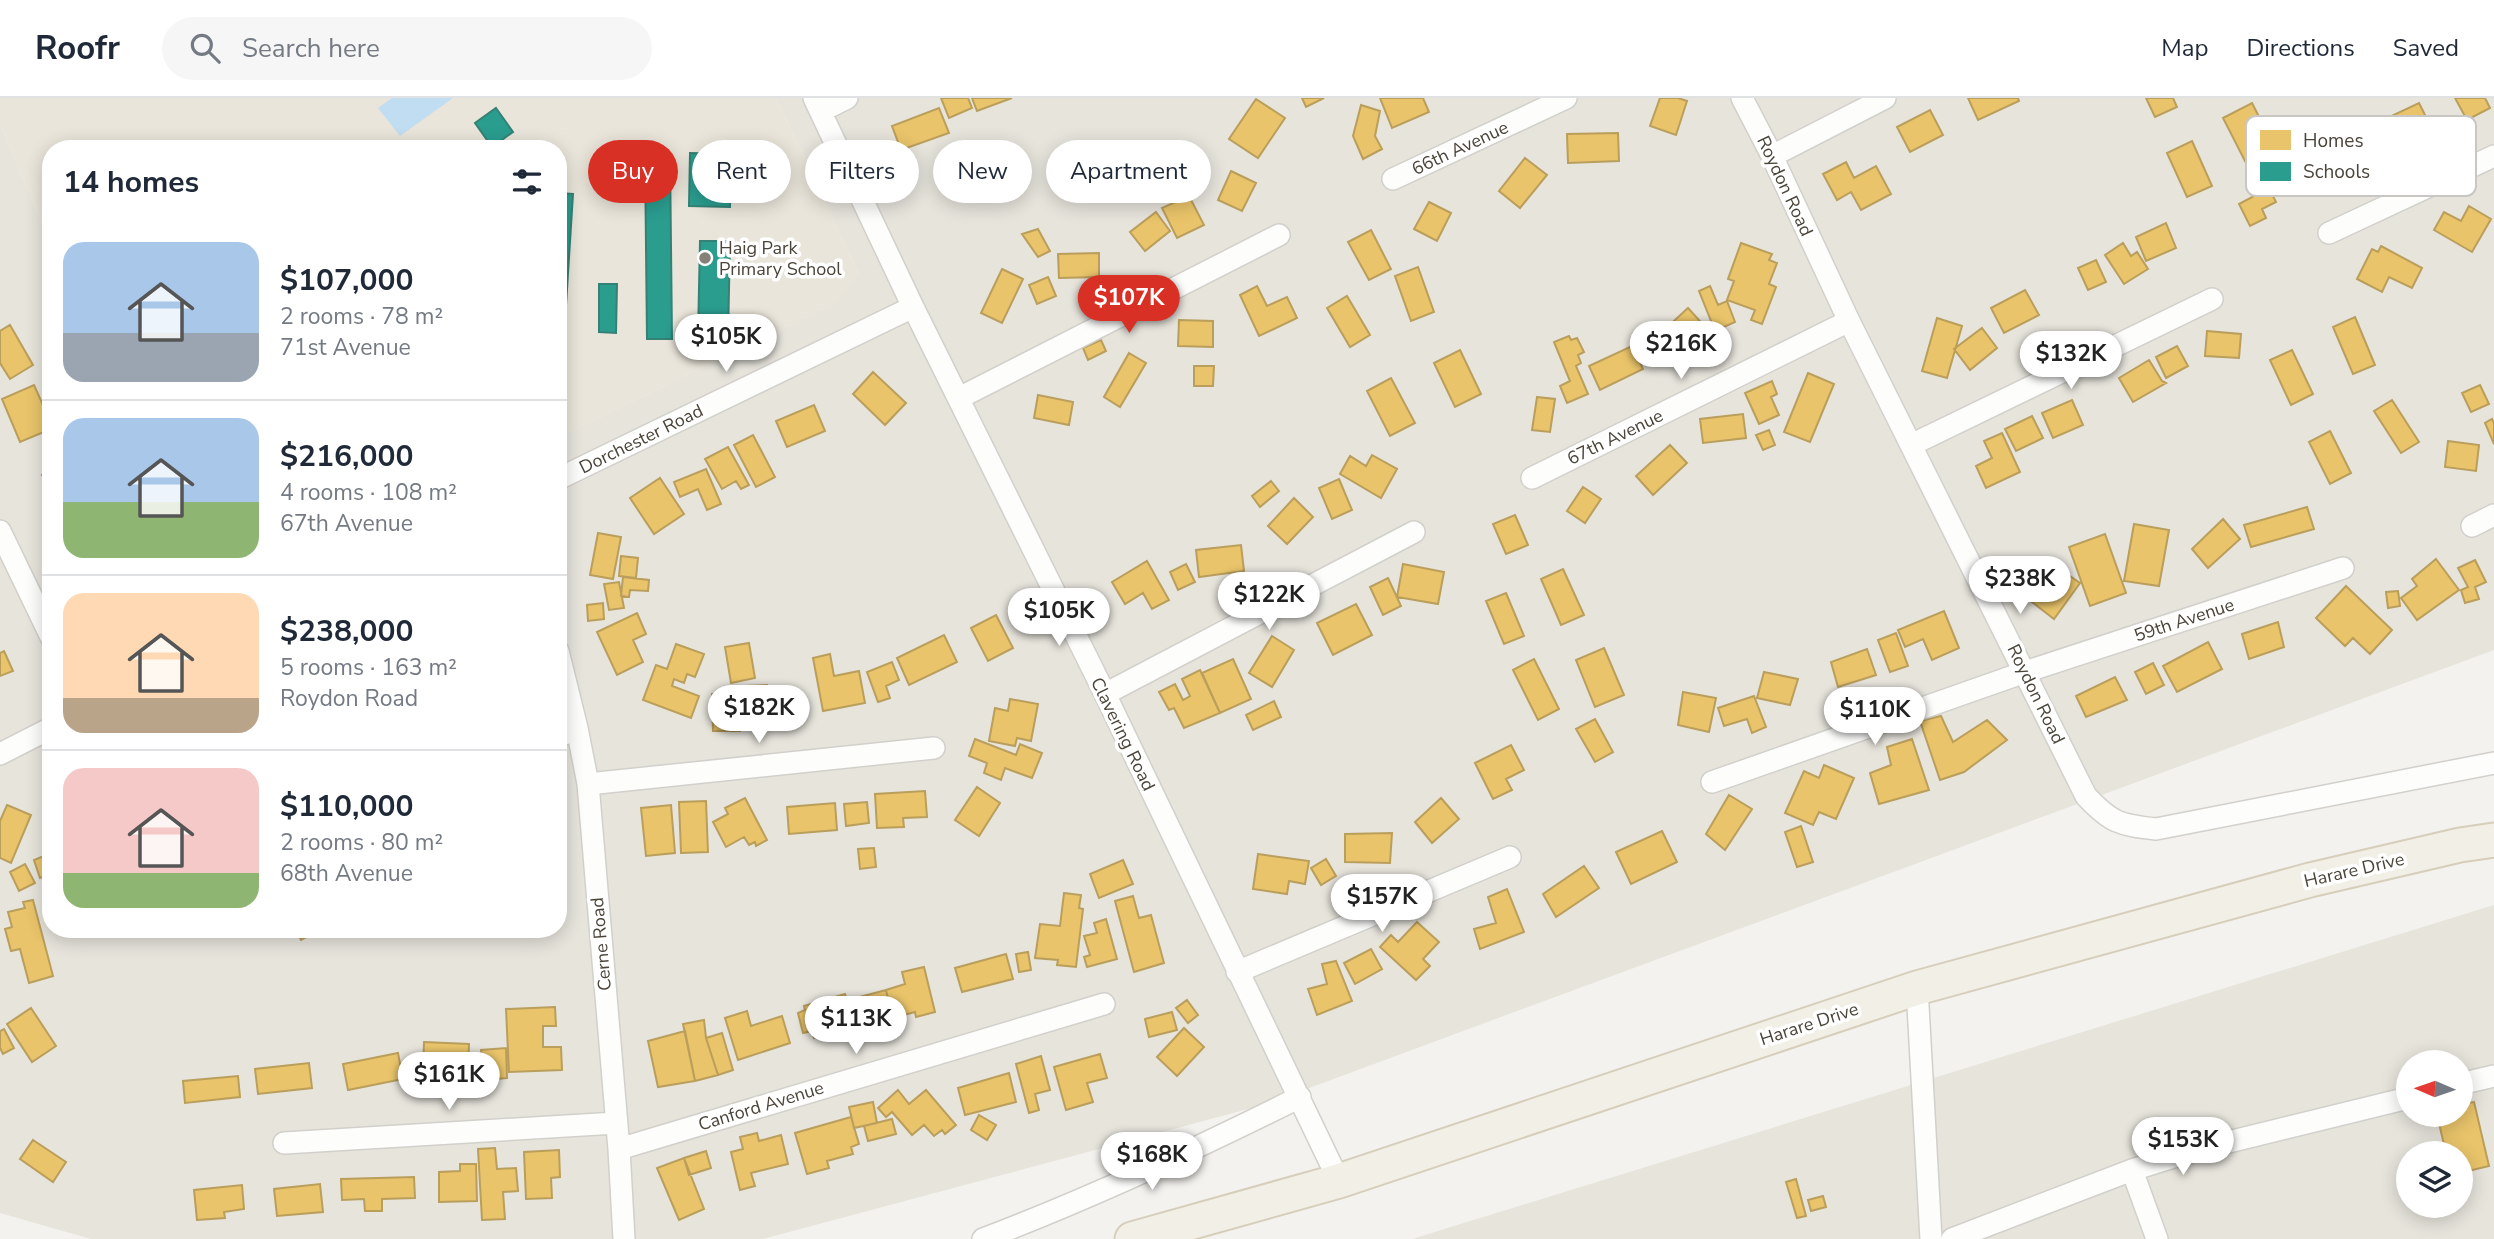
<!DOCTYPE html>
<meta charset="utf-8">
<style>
:root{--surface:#fff;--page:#f6f6f7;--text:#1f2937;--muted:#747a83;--line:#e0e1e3;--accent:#d93025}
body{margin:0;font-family:"Nunito Sans",sans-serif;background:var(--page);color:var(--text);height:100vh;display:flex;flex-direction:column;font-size:26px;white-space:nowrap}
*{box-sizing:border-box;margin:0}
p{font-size:23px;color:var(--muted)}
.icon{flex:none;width:38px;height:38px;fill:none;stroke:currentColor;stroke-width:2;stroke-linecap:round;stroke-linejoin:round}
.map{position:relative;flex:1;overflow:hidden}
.drawer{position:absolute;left:42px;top:42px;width:525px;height:798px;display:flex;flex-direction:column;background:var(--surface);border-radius:28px;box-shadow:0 4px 18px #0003}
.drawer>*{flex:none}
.banner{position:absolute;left:588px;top:42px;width:665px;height:63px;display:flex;gap:14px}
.needle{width:46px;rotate:272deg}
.tools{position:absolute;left:2396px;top:952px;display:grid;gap:14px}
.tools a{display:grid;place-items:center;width:77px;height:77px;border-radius:50%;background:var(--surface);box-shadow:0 4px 18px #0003;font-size:35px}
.price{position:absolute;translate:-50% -60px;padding:0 16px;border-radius:24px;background:#fff;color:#222;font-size:23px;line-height:46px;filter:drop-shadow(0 2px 4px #0008)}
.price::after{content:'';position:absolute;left:50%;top:42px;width:21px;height:16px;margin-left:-10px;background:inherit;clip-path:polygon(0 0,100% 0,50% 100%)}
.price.on{background:var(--accent);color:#fff}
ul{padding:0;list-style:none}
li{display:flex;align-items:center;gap:21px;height:175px;padding:0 21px}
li+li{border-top:2px solid var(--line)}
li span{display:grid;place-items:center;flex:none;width:196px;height:140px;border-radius:21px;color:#555}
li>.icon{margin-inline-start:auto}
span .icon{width:84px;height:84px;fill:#fffc;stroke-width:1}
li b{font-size:30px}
h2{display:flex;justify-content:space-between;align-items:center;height:84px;padding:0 21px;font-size:30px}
.pill{padding:0 24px;border-radius:32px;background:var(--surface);box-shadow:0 4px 18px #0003;font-size:24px;line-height:63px}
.pill.on{background:var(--accent);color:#fff}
header{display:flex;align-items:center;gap:42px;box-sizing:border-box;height:98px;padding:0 35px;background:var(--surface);border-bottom:2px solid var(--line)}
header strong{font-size:33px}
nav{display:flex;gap:38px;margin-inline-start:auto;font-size:24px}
.search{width:490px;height:63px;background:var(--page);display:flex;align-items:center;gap:18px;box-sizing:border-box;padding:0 24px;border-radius:38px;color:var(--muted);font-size:26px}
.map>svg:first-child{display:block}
.residential{fill:#e7e4dc;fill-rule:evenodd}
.education{fill:#eae5da}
.water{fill:#c0ddf1}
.homes{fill:#e9c46a;stroke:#ba9e5b;stroke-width:2}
.schools{fill:#2a9d8f;stroke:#348275;stroke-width:2}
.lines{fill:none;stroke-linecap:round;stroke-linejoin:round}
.street-casing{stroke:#d2d0cb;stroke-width:24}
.primary-casing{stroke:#d6cebb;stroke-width:37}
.street{stroke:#fdfdfc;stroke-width:21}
.primary{stroke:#f2efe6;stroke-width:33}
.poi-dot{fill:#868178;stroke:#fff;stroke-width:2.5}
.labels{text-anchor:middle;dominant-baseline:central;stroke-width:7;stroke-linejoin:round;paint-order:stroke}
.street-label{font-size:18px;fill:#4b4439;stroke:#fff}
.poi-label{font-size:18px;fill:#4b4439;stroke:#fff;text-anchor:start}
.key{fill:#fff;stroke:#c9c7c4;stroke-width:2}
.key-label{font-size:19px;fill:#4b4439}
</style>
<header>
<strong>Roofr</strong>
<div class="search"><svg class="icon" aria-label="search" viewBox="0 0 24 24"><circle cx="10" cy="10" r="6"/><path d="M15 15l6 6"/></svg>Search here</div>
<nav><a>Map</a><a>Directions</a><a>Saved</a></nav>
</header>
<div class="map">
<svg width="2494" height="1141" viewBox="0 0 2494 1141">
<rect width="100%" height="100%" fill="#f4f2ee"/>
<path class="residential" d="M776,0H2494V552L1263,1007L763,1141H91L0,1115V25L51,147V831H558V340L836,204L858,174Z
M2494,807V1141H1412ZM2408,964H2460V1017H2408ZM2408,1055H2460V1108H2408Z"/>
<path class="education" d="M0,0H776L858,174L837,204L558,340V51H51V147L0,25Z"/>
<path class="water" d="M392,0H453L400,38L378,10Z"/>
<path class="homes" d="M941,0H968L972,10L949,20Z
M972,0H1012L977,13Z
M1302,0H1324L1306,9Z
M1380,0H1423L1429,14L1392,30Z
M1660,0H1678L1687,3L1676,37L1650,28Z
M1968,0H2018L2019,3L1978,22Z
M2146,0H2173L2177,9L2155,19Z
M2455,0H2485L2490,10L2467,22Z
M1256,1L1285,20L1258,60L1229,41Z
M2252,5L2277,54L2248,69L2223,20Z
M2419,5L2431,29L2406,40L2409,47L2397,52L2383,22Z
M1361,7L1380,13L1375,38L1382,51L1363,61L1353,38Z
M939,10L949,35L901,52L892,28Z
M1930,12L1943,37L1910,54L1897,29Z
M1618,35L1619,63L1568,65L1567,36Z
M2192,43L2212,88L2187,99L2167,55Z
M1525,60L1547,77L1520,110L1499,93Z
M1846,64L1854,80L1876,68L1891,96L1861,112L1851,94L1837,102L1823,76Z
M1231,73L1256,85L1242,113L1218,102Z
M2269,90L2276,104L2262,111L2266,120L2250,128L2239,106Z
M1189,98L1204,127L1177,140L1162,110Z
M1429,104L1451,115L1437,143L1414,131Z
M2469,108L2491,121L2472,154L2434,132L2444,114L2461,123Z
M1156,114L1170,133L1145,153L1130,134Z
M2166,125L2176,150L2146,163L2136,139Z
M1038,131L1050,153L1038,159L1022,136Z
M1371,132L1391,171L1369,182L1348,144Z
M1741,145L1772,156L1769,162L1777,165L1769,186L1776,189L1762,226L1751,222L1755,212L1727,202L1734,183L1728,181Z
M2123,145L2131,158L2137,154L2148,171L2124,186L2105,157Z
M2381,148L2422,170L2412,190L2389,179L2382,194L2357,181L2372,151L2378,154Z
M1099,155V179L1059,180L1058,156Z
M2096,162L2106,184L2088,192L2078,170Z
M1418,169L1434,214L1411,223L1395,178Z
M1002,171L1023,181L1002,225L981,215Z
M1048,179L1056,198L1037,206L1029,187Z
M1257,188L1267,208L1287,199L1297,220L1259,238L1240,197Z
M1710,188L1718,207L1727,203L1735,224L1715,233L1699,193Z
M2025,192L2039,217L2004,235L1991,210Z
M1347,198L1370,237L1350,249L1327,210Z
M1688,210L1707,231L1680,255L1662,234Z
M2355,219L2375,267L2353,276L2333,229Z
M1937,220L1962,228L1947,280L1922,273Z
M1179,222L1213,223V249L1178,248Z
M10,227L33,267L10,281L0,265V233Z
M1982,230L1997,250L1970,272L1954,251Z
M2207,233L2241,236L2239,260L2205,258Z
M1569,238L1571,242L1577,240L1584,254L1578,257L1581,265L1576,268L1588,296L1567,305L1560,288L1570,283L1554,244Z
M1101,242L1106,253L1088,262L1083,250Z
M1632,248L1643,271L1600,292L1589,268Z
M2177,248L2188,268L2166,280L2156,259Z
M1460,252L1481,296L1455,309L1434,265Z
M2292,252L2313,296L2291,307L2270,262Z
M1129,255L1146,265L1120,309L1104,299Z
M2149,262L2162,283L2166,285L2133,304L2119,280Z
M1194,268H1214L1213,288H1194Z
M873,274L906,305L885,327L853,296Z
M1808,275L1834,286L1810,344L1784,334Z
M1391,280L1415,325L1390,338L1367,293Z
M1772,283L1777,296L1771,299L1779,317L1759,326L1745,295Z
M34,287L51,325V331L20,344L2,301Z
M2480,287L2489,306L2471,314L2462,295Z
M1038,297L1073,304L1069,327L1034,320Z
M1537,299L1555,301L1550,334L1532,332Z
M2072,302L2083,327L2053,340L2042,315Z
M2392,302L2419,344L2401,355L2374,313Z
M814,307L825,333L787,349L776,323Z
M1743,316L1746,340L1703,345L1700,321Z
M2032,318L2043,340L2016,353L2005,331Z
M2492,321L2494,325V346L2485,325Z
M1769,332L1775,347L1763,352L1756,337Z
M2330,333L2351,375L2330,386L2309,344Z
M2002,335L2020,374L1986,390L1976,368L1992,360L1984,343Z
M753,337L775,379L756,389L734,347Z
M2448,343L2479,347L2476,373L2445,369Z
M1670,347L1687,365L1653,397L1636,378Z
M728,349L749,387L741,391L736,383L722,391L705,361Z
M1372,357L1397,371L1381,400L1340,376L1350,358L1366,368Z
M706,371L721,406L707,412L698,391L680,399L674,384Z
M51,373V395L42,377Z
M660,380L684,416L654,436L630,400Z
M1339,381L1352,412L1332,421L1319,390Z
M1271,383L1279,393L1260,409L1252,398Z
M1583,389L1601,401L1585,425L1567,413Z
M1294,400L1313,419L1287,446L1268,428Z
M2307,409L2314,431L2251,449L2244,427Z
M1515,417L1528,447L1506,456L1493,426Z
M2223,421L2240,441L2208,470L2192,451Z
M2134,426L2169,432L2159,488L2124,483Z
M598,435L621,439L613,481L590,477Z
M2105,436L2126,495L2090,508L2069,449Z
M1241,447L1244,473L1199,479L1196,452Z
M621,458L638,460L636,480L619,478Z
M2436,461L2459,492L2417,522L2401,500L2417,488L2412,481Z
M2475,462L2486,484L2475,489L2479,501L2465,505L2461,492L2468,489L2458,470Z
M1147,463L1169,502L1152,511L1143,495L1125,506L1112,484Z
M1186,466L1195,484L1178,492L1170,474Z
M1403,466L1444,474L1438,506L1397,499Z
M2057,469L2080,485L2054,521L2032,504Z
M1563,471L1584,517L1561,527L1541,481Z
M623,479L649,482L648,493L630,492L629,499L621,498Z
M1388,480L1401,508L1383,517L1370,489Z
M619,484L624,510L609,512L604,486Z
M2346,488L2392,532L2370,556L2353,540L2345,548L2316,520Z
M2398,493L2400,508L2388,510L2386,494Z
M1506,495L1524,538L1504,546L1486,503Z
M603,505L604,521L588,523L587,507Z
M1356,506L1372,537L1333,557L1317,525Z
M1944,513L1959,550L1932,562L1923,541L1905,549L1898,532Z
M637,515L646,536L633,542L643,564L617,577L597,534Z
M996,517L1013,550L988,563L971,530Z
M2278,524L2284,549L2249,561L2242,536Z
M1896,535L1908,568L1890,574L1878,542Z
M944,537L957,564L909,587L897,560Z
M1272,538L1294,552L1272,589L1249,575Z
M2208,544L2222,571L2177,594L2163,568Z
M749,545L755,580L731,585L725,549Z
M676,546L704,556L695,579L687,576L684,585L674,581L672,588L699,598L691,620L643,602L656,567L667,571Z
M1604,550L1624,597L1595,609L1576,562Z
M1867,551L1876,577L1838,589L1831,564Z
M4,553L13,573L0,578V555Z
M830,556L834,578L859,573L865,605L823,613L813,560Z
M1233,561L1251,601L1220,615L1202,575Z
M1534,561L1559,611L1538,622L1513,572Z
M892,564L899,582L886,588L890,600L878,604L867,574Z
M2153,565L2164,587L2146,596L2135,574Z
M1200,572L1220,615L1184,630L1174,610L1169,612L1159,594L1175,586L1183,602L1190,598L1182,581Z
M1764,574L1798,581L1790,607L1757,600Z
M2115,579L2127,602L2086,619L2076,598Z
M767,587V595L793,594L794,617L750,619L748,588Z
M1683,594L1716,600L1709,634L1678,627Z
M740,595V633H713L712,596Z
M1754,598L1766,629L1752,635L1747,621L1724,628L1718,610Z
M1010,601L1038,606L1031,643L1017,640L1015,648L989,643L995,610L1008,613Z
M1274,603L1281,619L1253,632L1246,617Z
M1941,618L1953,644L1987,622L2007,642L1964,674L1940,682L1920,623Z
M1595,621L1613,654L1595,664L1576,631Z
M975,641L1016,657L1020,646L1042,655L1032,680L1005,670L1001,682L984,675L987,665L969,658Z
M1912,641L1929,692L1879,706L1870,675L1891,667L1887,649Z
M1511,647L1524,672L1506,681L1512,692L1493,701L1475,665Z
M1824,667L1854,680L1836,721L1819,714L1813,727L1785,715L1804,673L1819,680Z
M977,689L1000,705L979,738L955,722Z
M925,693L927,719L903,720L904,729L877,730L875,696Z
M1729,697L1752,711L1725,752L1706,736Z
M745,700L767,742L756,748L755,744L749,747L744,739L726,749L713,724L728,716L725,710Z
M1441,700L1459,721L1432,745L1415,724Z
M706,703L708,754L681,755L679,704Z
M867,704L869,725L846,728L844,706Z
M835,705L837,732L789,736L787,709Z
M7,707L31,717L11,765L0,760V723Z
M671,707L675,755L646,758L641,710Z
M1801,728L1813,764L1797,769L1785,734Z
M1662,733L1677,764L1631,786L1616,754Z
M1392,735L1390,765L1345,764V736Z
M874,750L876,769L860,771L858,751Z
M49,756L51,776L40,780L34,762Z
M1258,756L1309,763L1305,786L1289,783L1287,796L1253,791Z
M1326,761L1336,778L1321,787L1311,770Z
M1123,762L1133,786L1099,800L1090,776Z
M25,766L35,785L19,793L10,774Z
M1584,768L1599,790L1556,819L1543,796Z
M1507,791L1524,834L1480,851L1474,831L1496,825L1488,799Z
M1064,795L1081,797L1079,810L1083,811L1076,869L1057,867L1058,862L1035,860L1040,826L1060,828Z
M1133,798L1139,820L1151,817L1164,865L1134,874L1115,803Z
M33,802L53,878L29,885L20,851L11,853L5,831L12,829L8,814L25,810L23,804Z
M1106,821L1117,861L1087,869L1084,859L1090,857L1084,838L1097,835L1094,825Z
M1417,824L1439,844L1423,861L1430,868L1416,882L1380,849L1391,837L1398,844Z
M295,831H321L301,842Z
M1371,851L1382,871L1355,886L1344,865Z
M1028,854L1031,872L1019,874L1016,856Z
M1006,856L1013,881L962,894L955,870Z
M1336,863L1352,903L1317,917L1308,891L1327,886L1322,866Z
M924,869L935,914L916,919L915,914L893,920L886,892L905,886L902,874Z
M886,892L890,909L875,913L881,935L863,940L852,901Z
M845,896L855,928L814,940L812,933L803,935L798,915L805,912L804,908Z
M1187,902L1198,917L1188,925L1176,910Z
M555,909L556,928H543V949H561L562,972L509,974L506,911Z
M31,910L56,948L32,964L7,926Z
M747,913L751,928L782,918L790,945L738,962L725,920Z
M1172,914L1177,932L1149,939L1145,921Z
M704,922L706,940L718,977L695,983L683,926Z
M1184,930L1204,949L1177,978L1157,959Z
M4,931L14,950L3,956L0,950V933Z
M685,933L695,983L658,989L648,943Z
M722,935L733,972L718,977L706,940Z
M424,944L469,946L468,975L423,973Z
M506,950L507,980L484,982L481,952Z
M398,955L403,981L348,992L343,966Z
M1100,956L1107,980L1087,985L1093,1004L1066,1012L1054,969Z
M1041,958L1050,992L1035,996L1039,1012L1029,1015L1016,966Z
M309,965L312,990L258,996L255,971Z
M1009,975L1016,1004L965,1017L958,990Z
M238,978L240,999L185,1005L183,983Z
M898,992L909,1006L926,992L956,1027L945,1036L942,1032L934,1038L924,1027L912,1037L892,1014L886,1019L878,1010Z
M873,1004L877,1025L854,1030L849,1009Z
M2474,1004L2489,1068L2460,1075V1055H2446L2437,1017H2460V1007Z
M979,1017L996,1027L987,1042L971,1032Z
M851,1019L859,1046L851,1049L853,1056L827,1063L829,1070L807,1076L795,1035Z
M892,1021L896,1036L868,1043L864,1028Z
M757,1035L759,1043L781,1037L788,1066L751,1075L755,1088L740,1092L731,1054L743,1051L740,1039Z
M33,1042L66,1064L53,1084L20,1061Z
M495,1050L497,1071L516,1070L518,1093L503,1094L505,1121L482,1122L478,1051Z
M559,1052L560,1079L551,1080L552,1100L526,1101L524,1054Z
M706,1053L711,1070L689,1077L684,1060Z
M684,1060L704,1111L679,1122L657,1070Z
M460,1066H476L477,1103L439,1104V1074L460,1073Z
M414,1079L415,1100L382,1101V1113H365L364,1101L342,1102L341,1081Z
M1796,1081L1806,1118L1797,1120L1786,1084Z
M320,1086L323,1114L277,1118L274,1091Z
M242,1087L244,1111L224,1114L225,1120L197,1122L194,1092Z
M1823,1098L1826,1109L1811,1113L1808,1102Z"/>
<path class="schools" d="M496,10L513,34L492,49L475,25Z
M690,55L731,56L730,109L689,108Z
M645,56H670L672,241H647Z
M558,95L573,96L564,239L558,238Z
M700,143H730L728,239L698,238Z
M599,186H617L616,235L599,234Z"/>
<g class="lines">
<defs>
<path id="street" d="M814,0L913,209L1105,596L1339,1083
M1742,0L1772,58L1849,223L2086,698C2111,725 2120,727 2156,731L2494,665
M821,13L847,0
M1772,58L1885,0
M1393,81L1566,0
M2329,135L2494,58
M959,300L1279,137
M1911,347L2212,201
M1532,380L1849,223
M558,381L913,209
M2472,428L2494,417
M0,433L51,539
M558,553L577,630L588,686L619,1051L624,1141
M1105,596L1414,434
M558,639L577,630
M0,656L51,630
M1712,684L2025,574L2343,470
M588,686L934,650
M1237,874L1510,759
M1917,890L1931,1141
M2460,986L2494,978
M284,1045L616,1025
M619,1051L1104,906
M2132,1072L2157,1141
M983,1141C1092,1100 1196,1051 1300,999
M1952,1141L2132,1072L2196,1052L2408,1000"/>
<path id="primary" d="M1132,1141L1339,1083L1917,890L2310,782L2460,747L2494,742"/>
</defs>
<use href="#street" class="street-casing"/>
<use href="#primary" class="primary-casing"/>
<use href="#street" class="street"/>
<use href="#primary" class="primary"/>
</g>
<circle class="poi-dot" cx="705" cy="160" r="7"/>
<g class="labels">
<g class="street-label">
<text transform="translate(1460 50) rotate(-25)">66th Avenue</text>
<text transform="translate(1785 88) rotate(65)">Roydon Road</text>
<text transform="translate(1615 339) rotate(-26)">67th Avenue</text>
<text transform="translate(641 341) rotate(-26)">Dorchester Road</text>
<text transform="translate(2184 522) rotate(-18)">59th Avenue</text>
<text transform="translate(2036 596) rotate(64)">Roydon Road</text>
<text transform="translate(1123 636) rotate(64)">Clavering Road</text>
<text transform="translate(2354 772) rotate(-13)">Harare Drive</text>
<text transform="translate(601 846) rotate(-95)">Cerne Road</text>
<text transform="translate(1809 926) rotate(-18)">Harare Drive</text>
<text transform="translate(761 1008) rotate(-17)">Canford Avenue</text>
</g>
<g class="poi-label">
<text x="719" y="150">Haig Park<tspan x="719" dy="21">Primary School</tspan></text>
</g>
</g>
<rect x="2246" y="18" width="230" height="80" rx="10" class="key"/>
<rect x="2260" y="32" width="31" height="20" fill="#e9c46a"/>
<rect x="2260" y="64" width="31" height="19" fill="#2a9d8f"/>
<g class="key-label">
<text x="2303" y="49">Homes</text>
<text x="2303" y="80">Schools</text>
</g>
</svg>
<div class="tools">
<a><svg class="needle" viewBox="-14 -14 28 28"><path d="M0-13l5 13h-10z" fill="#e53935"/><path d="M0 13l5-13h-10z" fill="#747a83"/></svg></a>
<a><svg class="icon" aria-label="layers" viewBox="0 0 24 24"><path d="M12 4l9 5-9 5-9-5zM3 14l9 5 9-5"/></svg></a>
</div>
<b class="price on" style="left:1129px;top:237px">$107K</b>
<b class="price" style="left:726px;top:276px">$105K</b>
<b class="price" style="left:1681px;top:283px">$216K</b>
<b class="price" style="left:2071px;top:293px">$132K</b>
<b class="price" style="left:2020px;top:518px">$238K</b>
<b class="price" style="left:1269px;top:534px">$122K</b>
<b class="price" style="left:1059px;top:550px">$105K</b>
<b class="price" style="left:759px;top:647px">$182K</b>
<b class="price" style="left:1875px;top:649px">$110K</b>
<b class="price" style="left:1382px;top:836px">$157K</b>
<b class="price" style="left:856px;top:958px">$113K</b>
<b class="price" style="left:449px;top:1014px">$161K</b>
<b class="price" style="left:2183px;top:1079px">$153K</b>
<b class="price" style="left:1152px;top:1094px">$168K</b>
<div class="banner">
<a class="pill on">Buy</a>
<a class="pill">Rent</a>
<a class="pill">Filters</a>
<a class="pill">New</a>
<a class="pill">Apartment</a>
</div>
<section class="drawer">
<h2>14 homes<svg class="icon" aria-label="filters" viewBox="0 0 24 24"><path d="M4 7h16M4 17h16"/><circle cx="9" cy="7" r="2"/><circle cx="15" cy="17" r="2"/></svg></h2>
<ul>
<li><span style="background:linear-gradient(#a9c7e8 65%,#9aa5b1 0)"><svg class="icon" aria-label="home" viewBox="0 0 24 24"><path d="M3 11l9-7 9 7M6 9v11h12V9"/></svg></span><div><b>$107,000</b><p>2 rooms · 78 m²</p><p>71st Avenue</p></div></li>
<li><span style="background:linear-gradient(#a9c7e8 60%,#8fb573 0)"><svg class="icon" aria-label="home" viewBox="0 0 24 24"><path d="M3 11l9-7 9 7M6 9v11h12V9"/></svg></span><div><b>$216,000</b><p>4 rooms · 108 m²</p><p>67th Avenue</p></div></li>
<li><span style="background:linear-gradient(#ffd9b3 75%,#b9a48a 0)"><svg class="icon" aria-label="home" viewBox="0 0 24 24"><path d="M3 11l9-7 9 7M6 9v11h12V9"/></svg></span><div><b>$238,000</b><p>5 rooms · 163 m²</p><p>Roydon Road</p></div></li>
<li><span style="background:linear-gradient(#f6c9c9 75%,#8fb573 0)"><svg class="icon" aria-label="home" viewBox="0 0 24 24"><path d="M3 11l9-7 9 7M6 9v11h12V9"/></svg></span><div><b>$110,000</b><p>2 rooms · 80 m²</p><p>68th Avenue</p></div></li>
</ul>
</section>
</div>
